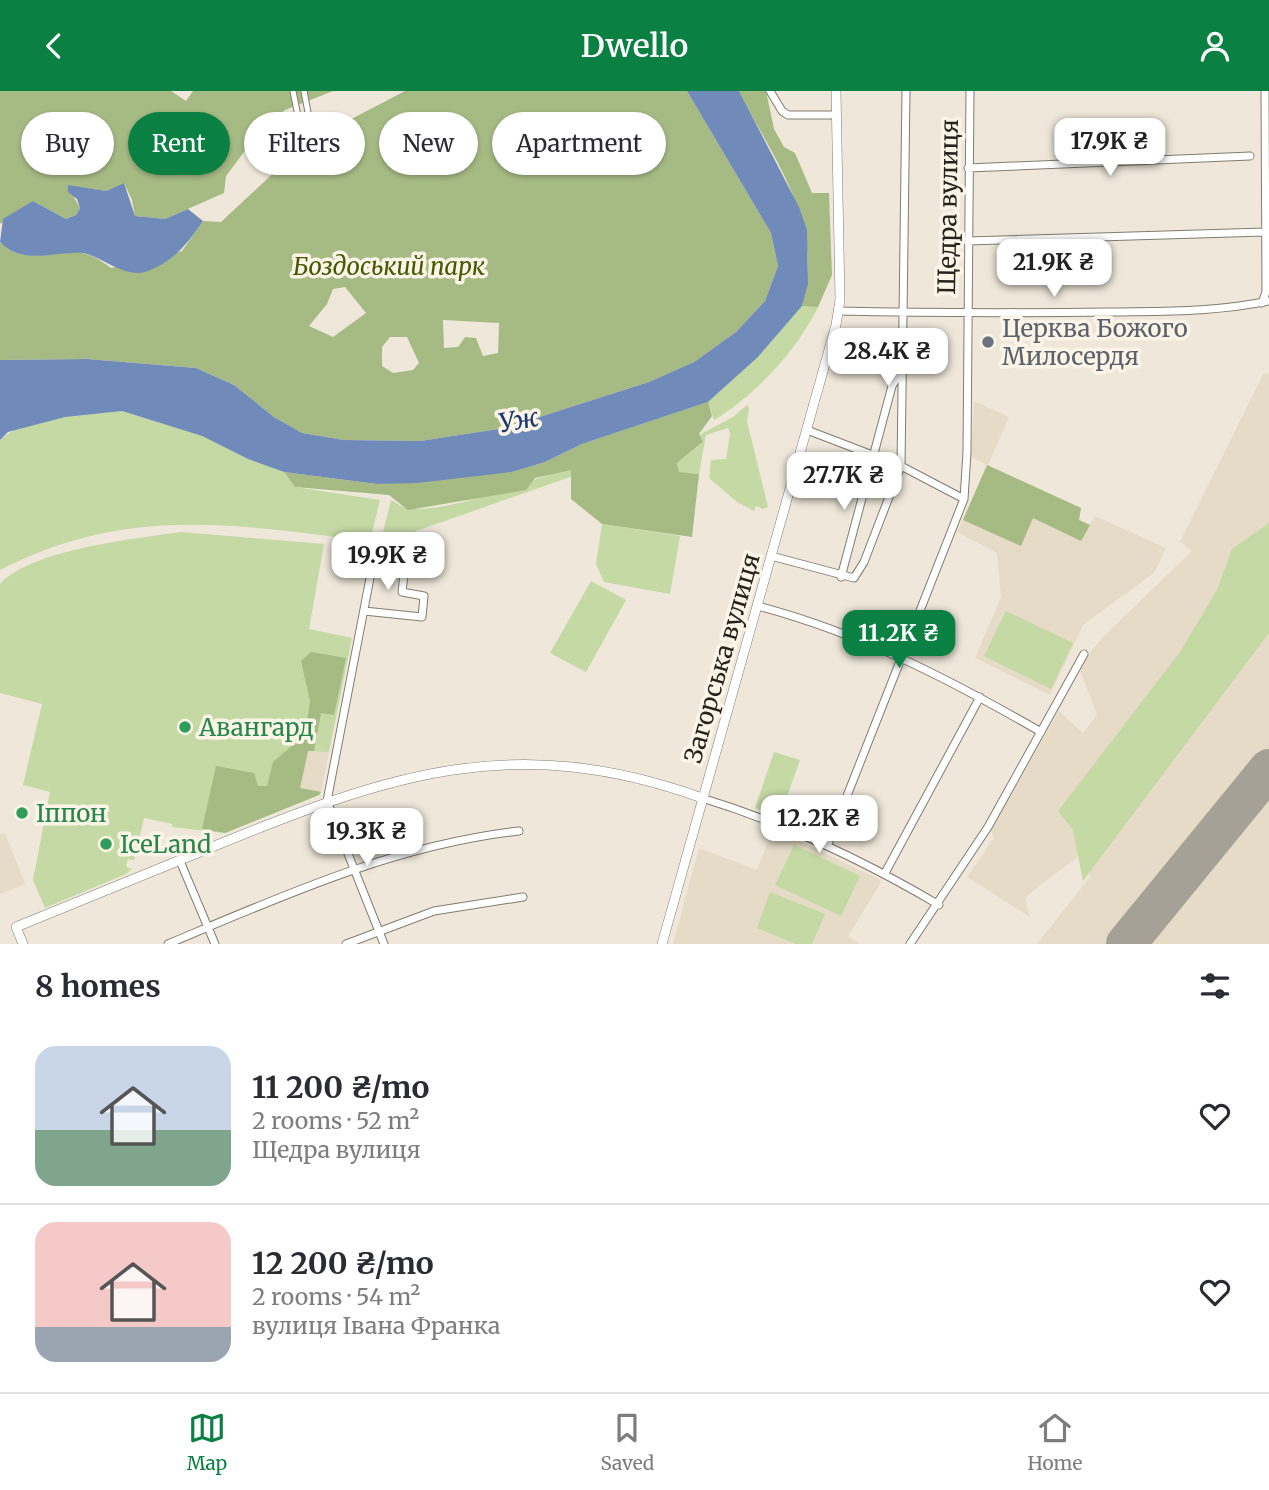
<!DOCTYPE html>
<meta charset="utf-8">
<style>
:root{--surface:#fff;--page:#f7f7f7;--text:#2b2b33;--muted:#7c7c81;--line:#e1e1e2;--accent:#0b8043}
body{margin:0;font-family:Merriweather,serif;background:var(--page);color:var(--text);height:100vh;display:flex;flex-direction:column;font-size:26px;white-space:nowrap}
*{box-sizing:border-box;margin:0}
p{font-size:23px;color:var(--muted)}
.icon{flex:none;width:38px;height:38px;fill:none;stroke:currentColor;stroke-width:2;stroke-linecap:round;stroke-linejoin:round}
.map{position:relative;height:853px;overflow:hidden}
.side{display:flex;flex-direction:column;background:var(--surface);flex:1}
.side>*{flex:none}
.hud{position:absolute;left:21px;top:21px;width:700px;height:63px;display:flex;gap:14px}
.price{position:absolute;translate:-50% -60px;padding:0 16px;border-radius:14px;background:#fff;color:#222;font-size:23px;line-height:46px;filter:drop-shadow(0 2px 4px #0008)}
.price::after{content:'';position:absolute;left:50%;top:42px;width:21px;height:16px;margin-left:-10px;background:inherit;clip-path:polygon(0 0,100% 0,50% 100%)}
.price.active{background:var(--accent);color:#fff}
ul{padding:0;list-style:none}
li{display:flex;align-items:center;gap:21px;height:175px;padding:0 35px}
li+li{border-top:2px solid var(--line)}
li span{display:grid;place-items:center;flex:none;width:196px;height:140px;border-radius:21px;color:#555}
li>.icon{margin-inline-start:auto}
span .icon{width:84px;height:84px;fill:#fffc;stroke-width:1}
li b{font-size:30px}
h2{display:flex;justify-content:space-between;align-items:center;height:84px;padding:0 35px;font-size:30px}
.chip{padding:0 24px;border-radius:32px;background:var(--surface);box-shadow:0 2px 5px #0004;font-size:24px;line-height:63px}
.chip.active{background:var(--accent);color:#fff}
header{display:flex;justify-content:space-between;align-items:center;height:91px;padding:0 35px;background:var(--accent);color:#fff;font-size:32px;font-weight:600}
.dock{display:flex;justify-content:space-around;align-items:center;height:98px;border-top:2px solid var(--line);background:var(--surface);font-size:19px;color:var(--muted)}
.dock a{display:grid;justify-items:center;gap:4px}
.dock .active{color:var(--accent)}
.map>svg:first-child{display:block}
.built{fill:#e5dbc6}
.green{fill:#c5d9a5}
.forest{fill:#a6ba84;fill-rule:evenodd}
.water{fill:#708bb9}
.lines{fill:none;stroke-linecap:round;stroke-linejoin:round}
.runway{stroke:#a6a196;stroke-width:40}
.pedestrian-casing{stroke:#827c6f;stroke-width:7}
.minor-casing{stroke:#827c6f;stroke-width:9}
.tertiary-casing{stroke:#827c6f;stroke-width:10}
.pedestrian{stroke:#fff;stroke-width:5}
.minor{stroke:#fff;stroke-width:7}
.tertiary{stroke:#fff;stroke-width:9}
.worship-dot{fill:#6b7280;stroke:#fcf5e7;stroke-width:2.5}
.leisure-dot{fill:#2e9e5b;stroke:#fcf5e7;stroke-width:2.5}
.labels{text-anchor:middle;dominant-baseline:central;stroke-width:7;stroke-linejoin:round;paint-order:stroke}
.street-label{font-size:24px;fill:#26231e;stroke:#fcf5e7}
.park-label{font-size:24px;font-style:italic;fill:#445a04;stroke:#fcf5e7}
.worship-label{font-size:24px;fill:#5b616d;stroke:#fcf5e7;text-anchor:start}
.leisure-label{font-size:24px;fill:#27864d;stroke:#fcf5e7;text-anchor:start}
.water-label{font-size:26px;font-style:italic;fill:#193872;stroke:#fcf5e7}
</style>
<header><svg class="icon" aria-label="back" viewBox="0 0 24 24"><path d="M15 5l-7 7 7 7"/></svg>Dwello<svg class="icon" aria-label="person" viewBox="0 0 24 24"><circle cx="12" cy="8" r="4"/><path d="M4 21q1-7 8-7t8 7"/></svg></header>
<div class="map">
<svg width="1269" height="853" viewBox="0 0 1269 853">
<rect width="100%" height="100%" fill="#efe8da"/>
<path class="built" d="M1264,282L1269,283V853H1037L1090,786L1084,761L1030,802L1025,808L1030,826L967,786L994,747L991,739L1059,620L1083,642L1097,624L1079,576L1101,548L1192,460L1180,451Z
M974,310L1009,326L988,374L1081,417L1079,429L1090,434L1095,425L1166,457L1154,482L1083,534L1050,604L975,567L1001,506L997,462L957,441L987,374L971,366Z
M308,660L329,661L321,701L300,697Z
M773,738L879,788L881,792L848,845L860,853H673L699,757L757,779Z
M5,742L25,793L0,803V744Z"/>
<path class="green" d="M810,214L818,216C796,261 756,303 714,329L708,311L758,266L802,215Z
M747,314L749,317L747,330L768,416L763,418L756,415L754,420L737,411L709,387L711,369L726,368L730,343L728,337L706,344L699,383L679,381L677,372L703,352L699,344L733,326Z
M122,320L202,345L248,368L284,381L295,396L380,409L370,450C235,434 128,413 0,479V349C23,326 89,323 122,320Z
M571,378L573,385L385,451L381,449L391,409C397,412 404,418 411,418C464,419 520,390 571,378Z
M1269,432V542L1083,790L1073,739L1058,720L1180,561L1217,499L1232,458Z
M602,433L680,445L670,503L604,491L596,473Z
M181,441L324,453L309,538L352,547L329,661L308,660L300,697L321,701L319,704L225,742L172,736V733L144,727L134,769L128,768L126,776L132,778L126,783L45,817L33,789L50,701L23,694L42,613L0,602V493C33,458 133,448 181,441Z
M591,490L626,509L586,581L550,562Z
M1006,520L1073,552L1051,598L984,565Z
M774,661L800,669L780,725L755,717Z
M794,754L860,785L841,825L775,794Z
M770,801L825,823L812,853H796L757,837Z"/>
<path class="forest" d="M0,0H171L186,10L193,0H333L285,19L259,41L226,85L224,102L165,128L135,125L132,109L124,92L106,100L68,95L80,117L76,124L66,128L33,110L0,133Z
M405,0H687L771,142L778,175L765,210L736,241L694,271L649,291L505,337L420,350L344,349L302,342L274,326L234,294L196,277L87,268L0,269V151C25,178 57,154 86,163C95,165 104,172 111,177L182,160L203,130L221,131L283,73L296,51L313,48ZM345,196L366,222L333,246L309,235L327,213L333,198ZM443,229L499,232L498,262L483,265L476,247L465,246L458,256L444,257ZM390,246H407L419,272L413,279L393,282L382,275V256Z
M739,0H766L774,38L784,56L795,62L812,102H829L832,184L818,216L802,215C825,131 775,72 739,0Z
M708,311L712,325L699,343L703,351L677,372L679,381L699,383L692,446L602,433L571,408V379L535,387L526,399L408,419L389,404L295,396L284,381L377,393L512,381L545,371L582,353Z
M987,374L1081,417L1079,429L1090,434L1081,450L1033,427L1021,455L963,429Z
M311,561L346,567L334,624L321,622L314,660H308L300,697L321,701L319,704L225,742L202,738L216,675L254,682L258,695H267L273,671L301,647L307,632L310,610L301,570Z"/>
<path class="water" d="M687,0H739L799,116L807,139L808,193L802,215L758,266L708,311L582,353L545,371L512,381L417,392L377,393L284,381L248,368L202,345L122,320L65,326L8,341L0,349V269H3L87,268L196,277L234,294L274,326L302,342L344,349L420,350L505,337L649,291L694,271L736,241L765,210L778,175L771,142Z
M124,92L135,125L165,128L188,118L203,130C188,152 174,170 148,180C125,189 99,163 82,162C55,160 22,175 0,151L3,128L33,110L66,128L76,124L80,117L77,108L68,101V94L106,100Z"/>
<g class="lines">
<path class="runway" d="M1126,853L1269,678"/>
<defs>
<path id="pedestrian" d="M293,0L303,50
M304,0L313,48"/>
<path id="minor" d="M770,0L782,20L788,24H836
M968,77L1250,65
M967,150L1264,141
M1262,212L1266,201L1265,0
M838,220C929,222 1020,222 1110,221C1164,220 1217,221 1269,210
M807,339L901,375L964,408
M376,456L327,710L384,853
M771,465L854,487L864,471L901,375L906,0
M841,486L892,295L902,279
M758,515C860,542 949,588 1041,641
M364,520L422,526L424,505L402,501L405,475L428,467L424,456L383,468L373,476
M702,707C787,733 863,769 939,814
M828,753L964,408L967,361L970,0
M180,770L215,853
M885,782L980,606
M168,853C282,805 395,754 519,740
M346,853L434,820L523,806
M910,853L988,736L1084,563"/>
<path id="tertiary" d="M23,853L16,836C83,808 150,782 217,754C391,683 515,640 702,707
M662,853L836,234L840,209L836,0"/>
</defs>
<use href="#pedestrian" class="pedestrian-casing"/>
<use href="#minor" class="minor-casing"/>
<use href="#tertiary" class="tertiary-casing"/>
<use href="#pedestrian" class="pedestrian"/>
<use href="#minor" class="minor"/>
<use href="#tertiary" class="tertiary"/>
</g>
<circle class="worship-dot" cx="988" cy="251" r="7"/>
<g class="leisure-dot">
<circle cx="185" cy="636" r="7"/>
<circle cx="22" cy="722" r="7"/>
<circle cx="106" cy="753" r="7"/>
</g>
<g class="labels">
<g class="street-label">
<text transform="translate(948 116) rotate(-89)">Щедра вулиця</text>
<text transform="translate(722 567) rotate(-74)">Загорська вулиця</text>
</g>
<g class="park-label">
<text x="389" y="175">Боздоський парк</text>
</g>
<g class="worship-label">
<text x="1002" y="237">Церква Божого<tspan x="1002" dy="28">Милосердя</tspan></text>
</g>
<g class="leisure-label">
<text x="199" y="636">Авангард</text>
<text x="36" y="722">Іппон</text>
<text x="120" y="753">IceLand</text>
</g>
<g class="water-label">
<text transform="translate(518 329) rotate(-10)">Уж</text>
</g>
</g>
</svg>
<b class="price" style="left:1110px;top:87px">17.9K ₴</b>
<b class="price" style="left:1054px;top:208px">21.9K ₴</b>
<b class="price" style="left:888px;top:297px">28.4K ₴</b>
<b class="price" style="left:844px;top:421px">27.7K ₴</b>
<b class="price" style="left:388px;top:501px">19.9K ₴</b>
<b class="price active" style="left:899px;top:579px">11.2K ₴</b>
<b class="price" style="left:819px;top:764px">12.2K ₴</b>
<b class="price" style="left:367px;top:777px">19.3K ₴</b>
<div class="hud">
<a class="chip">Buy</a>
<a class="chip active">Rent</a>
<a class="chip">Filters</a>
<a class="chip">New</a>
<a class="chip">Apartment</a>
</div>
</div>
<section class="side">
<h2>8 homes<svg class="icon" aria-label="filters" viewBox="0 0 24 24"><path d="M4 7h16M4 17h16"/><circle cx="9" cy="7" r="2"/><circle cx="15" cy="17" r="2"/></svg></h2>
<ul>
<li><span style="background:linear-gradient(#c9d6e8 60%,#7fa58c 0)"><svg class="icon" aria-label="home" viewBox="0 0 24 24"><path d="M3 11l9-7 9 7M6 9v11h12V9"/></svg></span><div><b>11 200 ₴/mo</b><p>2 rooms · 52 m²</p><p>Щедра вулиця</p></div><svg class="icon" aria-label="heart" viewBox="0 0 24 24"><path d="M12 20l-8-8c-3-5 5-10 8-4 3-6 11-1 8 4z"/></svg></li>
<li><span style="background:linear-gradient(#f6c9c9 75%,#9aa5b1 0)"><svg class="icon" aria-label="home" viewBox="0 0 24 24"><path d="M3 11l9-7 9 7M6 9v11h12V9"/></svg></span><div><b>12 200 ₴/mo</b><p>2 rooms · 54 m²</p><p>вулиця Івана Франка</p></div><svg class="icon" aria-label="heart" viewBox="0 0 24 24"><path d="M12 20l-8-8c-3-5 5-10 8-4 3-6 11-1 8 4z"/></svg></li>
</ul>
</section>
<nav class="dock">
<a class="active"><svg class="icon" aria-label="map" viewBox="0 0 24 24"><path d="M3 6l6-2 6 2 6-2v14l-6 2-6-2-6 2zM9 4v14M15 6v14"/></svg>Map</a>
<a><svg class="icon" aria-label="saved" viewBox="0 0 24 24"><path d="M7 4h10v16l-5-4-5 4z"/></svg>Saved</a>
<a><svg class="icon" aria-label="home" viewBox="0 0 24 24"><path d="M3 11l9-7 9 7M6 9v11h12V9"/></svg>Home</a>
</nav>
